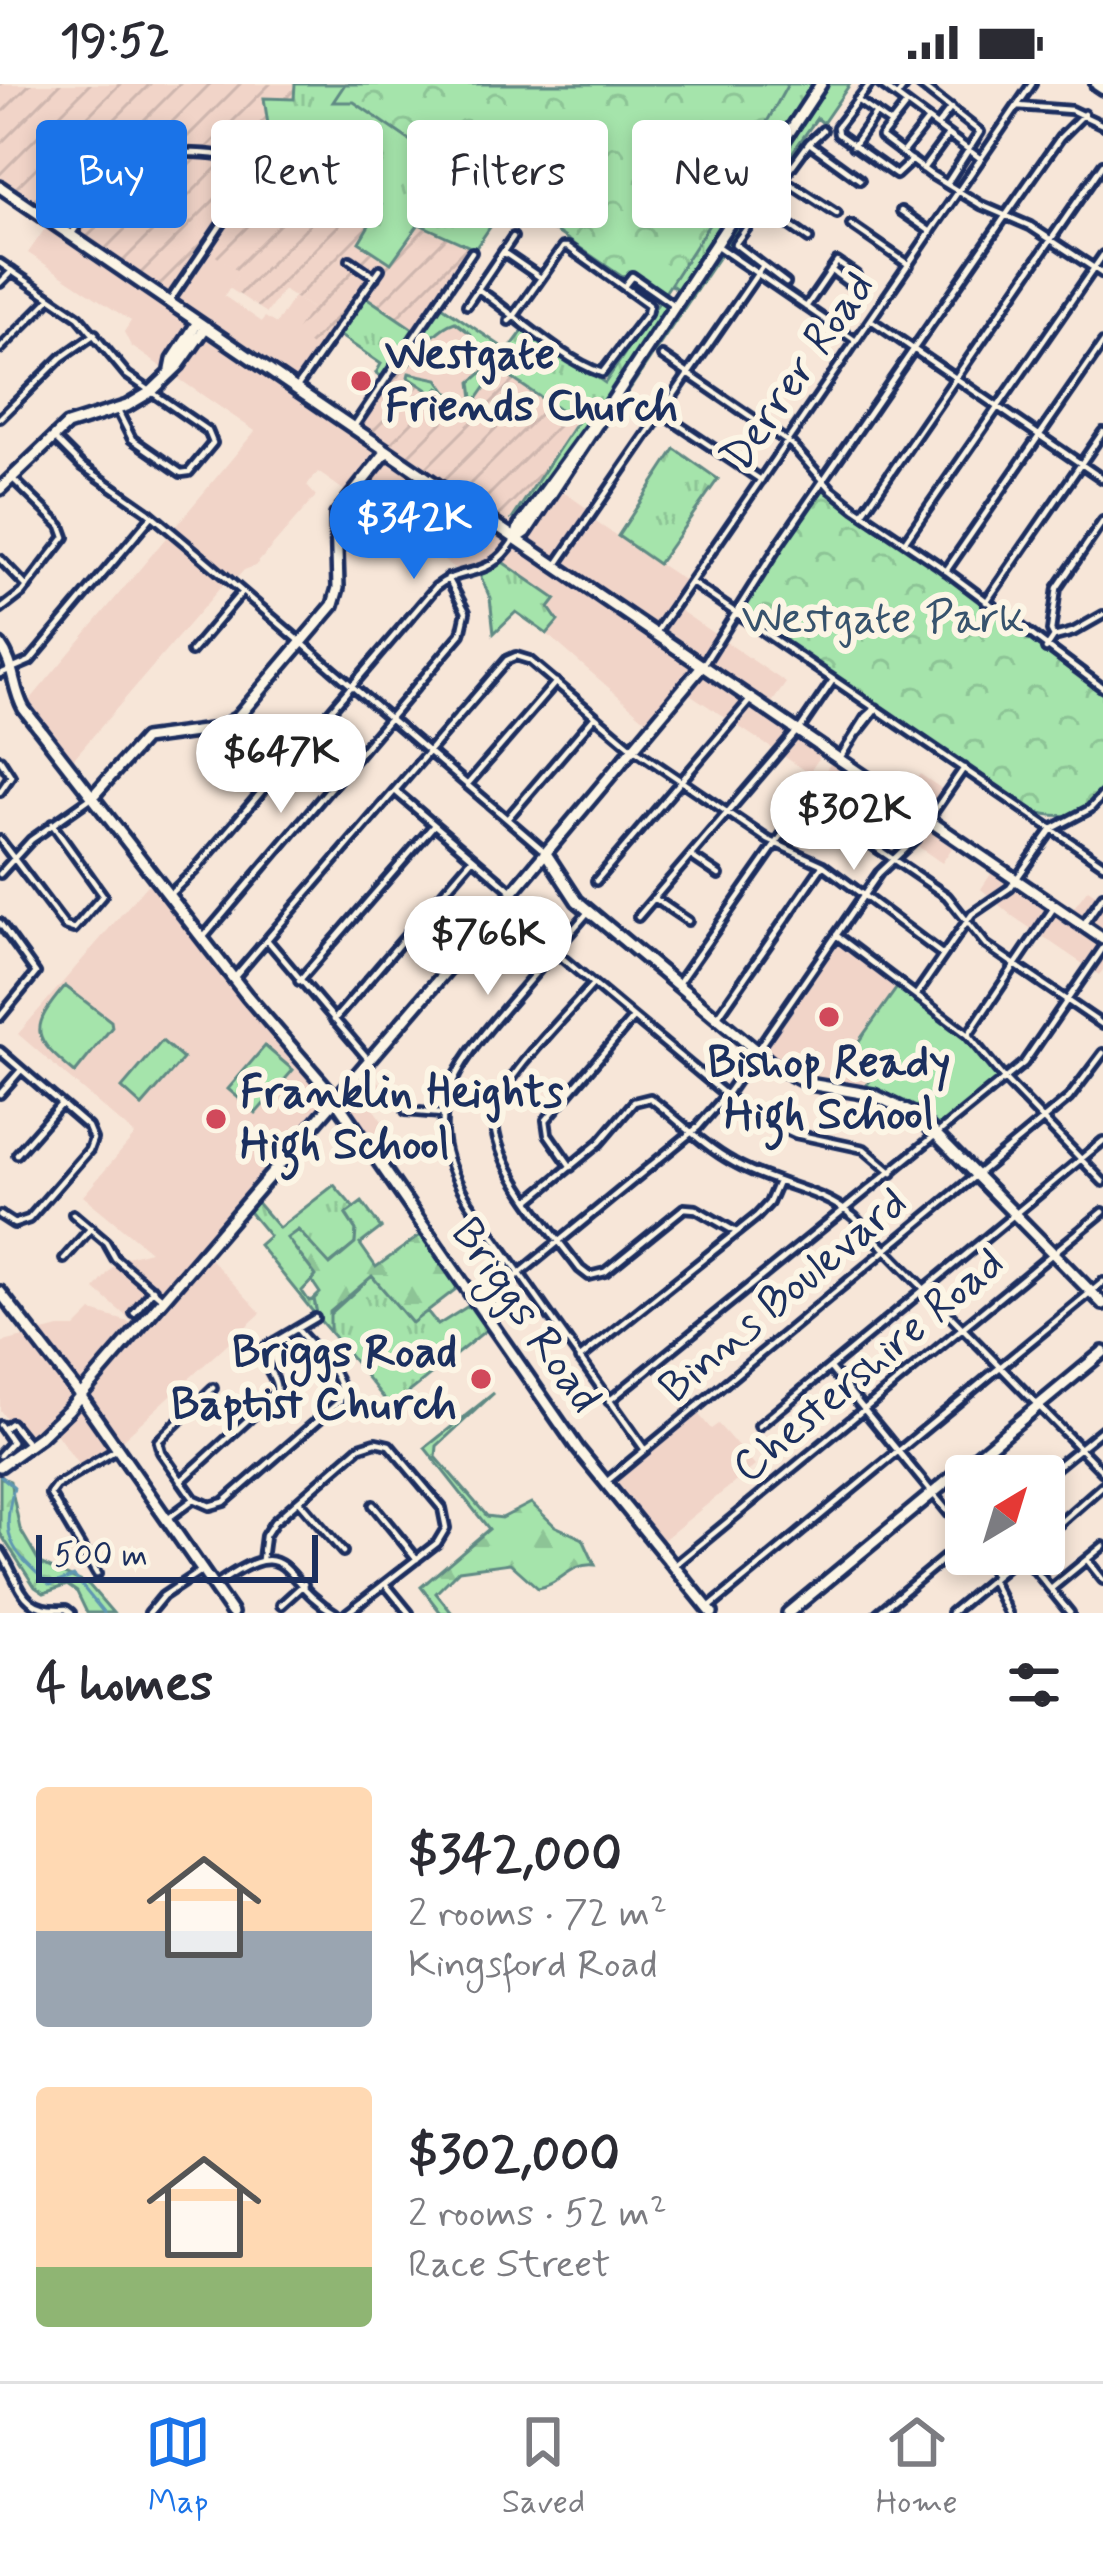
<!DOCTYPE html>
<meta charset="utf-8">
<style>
:root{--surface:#fff;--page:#f2f2f3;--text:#2b2b33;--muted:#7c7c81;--line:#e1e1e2;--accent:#1a73e8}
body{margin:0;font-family:Mynerve,sans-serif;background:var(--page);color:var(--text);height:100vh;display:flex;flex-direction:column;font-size:45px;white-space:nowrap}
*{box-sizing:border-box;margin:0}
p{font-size:39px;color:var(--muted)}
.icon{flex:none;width:66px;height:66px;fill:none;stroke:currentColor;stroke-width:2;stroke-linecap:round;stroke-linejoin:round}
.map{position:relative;height:1529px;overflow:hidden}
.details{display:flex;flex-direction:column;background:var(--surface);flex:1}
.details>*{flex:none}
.banner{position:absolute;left:36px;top:36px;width:1032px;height:108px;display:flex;gap:24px}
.needle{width:78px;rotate:38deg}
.tools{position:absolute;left:945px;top:1371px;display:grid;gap:24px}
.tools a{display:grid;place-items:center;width:120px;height:120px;border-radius:12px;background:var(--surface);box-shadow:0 6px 18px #0003;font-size:60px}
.scale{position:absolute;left:36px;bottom:30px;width:282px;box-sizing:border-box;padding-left:12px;border:6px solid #1b2f5e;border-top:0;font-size:33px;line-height:42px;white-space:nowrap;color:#1b2f5e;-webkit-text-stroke:9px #fcf5e5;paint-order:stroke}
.price{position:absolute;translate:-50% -102px;padding:0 27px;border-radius:42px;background:#fff;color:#222;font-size:39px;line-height:78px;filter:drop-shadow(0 3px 6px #0008)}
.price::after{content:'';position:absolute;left:50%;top:72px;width:36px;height:27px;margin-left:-18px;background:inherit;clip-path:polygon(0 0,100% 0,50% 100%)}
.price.current{background:var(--accent);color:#fff}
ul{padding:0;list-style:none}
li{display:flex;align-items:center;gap:36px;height:300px;padding:0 36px}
li span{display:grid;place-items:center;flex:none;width:336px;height:240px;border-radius:12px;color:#555}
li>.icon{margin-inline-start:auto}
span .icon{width:144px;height:144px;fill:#fffc;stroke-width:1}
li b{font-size:51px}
h2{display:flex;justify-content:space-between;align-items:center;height:144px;padding:0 36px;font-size:51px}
.tag{padding:0 42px;border-radius:12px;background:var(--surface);box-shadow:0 6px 18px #0003;font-size:42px;line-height:108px}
.tag.current{background:var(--accent);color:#fff}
.status{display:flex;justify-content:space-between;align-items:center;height:84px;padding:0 60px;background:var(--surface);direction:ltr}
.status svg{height:33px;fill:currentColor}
.menu{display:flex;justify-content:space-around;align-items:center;height:168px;border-top:3px solid var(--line);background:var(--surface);font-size:33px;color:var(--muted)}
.menu a{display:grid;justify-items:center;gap:6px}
.menu .current{color:var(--accent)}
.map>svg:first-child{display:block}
.built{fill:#f1d4c8}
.industrial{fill:url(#industrial-furrows)}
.grass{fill:url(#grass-tufts);stroke:#608a84;stroke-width:3}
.forest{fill:url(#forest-firs);stroke:#608a84;stroke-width:3}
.park{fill:url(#park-crowns);stroke:#608a84;stroke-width:3}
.garden{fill:#a5e4ab;stroke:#608a84;stroke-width:3}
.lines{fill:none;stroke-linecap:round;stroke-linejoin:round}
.stream{stroke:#5f97b1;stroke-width:3}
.street-casing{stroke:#1b2f5e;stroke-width:14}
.secondary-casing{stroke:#1b2f5e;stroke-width:18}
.primary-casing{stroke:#1b2f5e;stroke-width:20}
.street{stroke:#fcf5e5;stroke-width:4.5}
.secondary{stroke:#fcf5e5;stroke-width:9}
.primary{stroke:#fcf5e5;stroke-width:10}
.poi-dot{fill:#d1495b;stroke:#fcf5e5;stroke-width:4.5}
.labels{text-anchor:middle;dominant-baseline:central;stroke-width:12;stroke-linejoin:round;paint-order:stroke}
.poi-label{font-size:45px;font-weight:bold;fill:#1b2f5e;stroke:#fcf5e5;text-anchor:start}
.street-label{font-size:45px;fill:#1b2f5e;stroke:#fcf5e5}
.park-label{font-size:45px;fill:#37536d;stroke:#fcf5e5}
</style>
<div class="status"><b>19:52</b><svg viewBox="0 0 49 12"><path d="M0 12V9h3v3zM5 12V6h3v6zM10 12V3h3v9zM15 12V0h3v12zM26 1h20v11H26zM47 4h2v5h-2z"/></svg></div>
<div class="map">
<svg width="1103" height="1529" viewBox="0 0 1103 1529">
<defs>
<pattern id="industrial-furrows" width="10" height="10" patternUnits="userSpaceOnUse" patternTransform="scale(3)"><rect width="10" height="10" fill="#f1d4c8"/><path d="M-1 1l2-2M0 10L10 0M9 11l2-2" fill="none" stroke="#ceb6ae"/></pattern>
<pattern id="grass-tufts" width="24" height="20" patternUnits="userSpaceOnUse" patternTransform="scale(3)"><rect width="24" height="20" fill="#a5e4ab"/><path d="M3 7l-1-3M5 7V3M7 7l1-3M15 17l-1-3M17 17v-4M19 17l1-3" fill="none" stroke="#8dc496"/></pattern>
<pattern id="forest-firs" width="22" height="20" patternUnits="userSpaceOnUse" patternTransform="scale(3)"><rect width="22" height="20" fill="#a5e4ab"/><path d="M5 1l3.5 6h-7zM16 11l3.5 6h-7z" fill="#8dc496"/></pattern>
<pattern id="park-crowns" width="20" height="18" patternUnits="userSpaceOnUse" patternTransform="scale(3)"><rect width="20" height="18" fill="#a5e4ab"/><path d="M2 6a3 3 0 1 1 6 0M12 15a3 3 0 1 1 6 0" fill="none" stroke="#8dc496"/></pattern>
</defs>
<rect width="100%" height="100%" fill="#f7e6d8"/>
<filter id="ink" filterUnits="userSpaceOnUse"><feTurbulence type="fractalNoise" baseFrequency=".00833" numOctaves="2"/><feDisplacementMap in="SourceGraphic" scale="24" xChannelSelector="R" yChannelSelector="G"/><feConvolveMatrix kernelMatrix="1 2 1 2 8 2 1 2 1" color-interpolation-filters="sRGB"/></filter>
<g filter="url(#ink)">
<path class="built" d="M51,136L207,165L240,188L224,212L262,238L265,233L276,240L294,213L311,224L323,270L301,303L507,444L511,458L488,481L461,489L318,388L307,402L316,412L255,482L244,486L235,496L175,443L255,347L131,262L124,248L131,237L28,169Z
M450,238L466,244L491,281L472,298L474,314L468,318L409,289V281L425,260Z
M562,407L594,429L591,435L691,501L675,523L786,599L768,624L826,664L809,689L685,607L654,643L547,550L558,537L549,524L556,514L501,477L514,461L528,456Z
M170,449L226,497L69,680L25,622Z
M836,671L902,716L920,690L948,709L930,735L958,755L942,779L820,695Z
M997,781L1069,830L1088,805L1103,815V886L1099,891L1011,831L981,805Z
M152,795L330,1013L360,982L384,1002L374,1015V1026L387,1044L363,1061L330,1015L202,1166L261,1229L111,1366L82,1386L55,1348L29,1368L0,1326V1259L59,1244H75L92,1227L135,1240L95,1205L119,1175L150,1167L83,1112L135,1051L18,950Z
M836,855L899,901L903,1018L824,1001L783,986L760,965Z
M695,1326L711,1345L718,1340L755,1382L657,1461L607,1398Z"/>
<path class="industrial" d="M0,0H295L294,15L261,74L382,121L391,178L419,140L475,165L419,249L363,211L323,270L294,250L311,224L283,206L267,229L229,204L239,188L207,166L171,218L0,101Z
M395,279L409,281L408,293L434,310L438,304L469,325L497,284L578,339L507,444L353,339Z"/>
<path class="grass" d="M295,0H817L681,208L639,178L512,111L475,165L419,140L391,179L359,158L381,121L261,74L271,60L264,14L294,15Z
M826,0H850L823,39L817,34L725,163L723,159Z
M716,168H722L528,456V449Z
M363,211L416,247L384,294L376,289L381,280L336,249Z
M661,215L669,223L616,308L568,366L524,432L513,434L577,338L498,285L470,325L439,304L434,310L408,293L409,289L438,295L447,308L468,318L473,314L471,298L491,281L469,262L471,250L455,238C436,244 422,265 409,281H397L439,220L508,267L525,244L605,299Z
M675,365L718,395L658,480L618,452Z
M501,477L556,515L549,524L558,537L547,550L516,528L494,549L490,514L480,491Z
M334,1101L354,1124L346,1131L356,1146L355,1160L329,1181L298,1146L316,1192L302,1207L309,1217L314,1215L318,1234L259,1161L269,1152L246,1124L254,1115L279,1144Z
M372,1192L411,1238L427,1227L438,1241L473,1219L490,1243L391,1323L330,1248L328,1232Z"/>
<path class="forest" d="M362,1118L381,1144L360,1160L376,1183L422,1150L460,1202L412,1239L372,1192L330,1228V1248L318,1234L314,1215L320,1209L312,1197L316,1192L287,1154L298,1146L330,1181L355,1160L356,1146L346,1130Z
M494,1309L437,1362L436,1373L487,1432L502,1434L531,1419L555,1442L583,1455L595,1481C570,1478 560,1501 538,1504L510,1479L459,1486L436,1509L452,1529H441L421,1503L489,1445L425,1364Z"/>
<path class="park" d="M345,0H788L714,133L659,218L510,116L505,122L354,18H333Z
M822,403L937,482L1103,607C1103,637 1103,673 1103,702C1096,738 1049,736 1024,723L741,530L767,483Z
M0,1393L10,1397L20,1445L40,1479L89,1501L113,1529H87L77,1508L67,1501L44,1509L35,1503L0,1449Z"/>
<path class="garden" d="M899,901L972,957L1000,996L940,1046L903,1020L863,1006L875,990L849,971Z
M65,902L111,937L112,943L75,989C32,953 28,946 65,902Z
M162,957L183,975L142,1022L122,1004Z
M265,962L293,986L256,1029L228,1005Z"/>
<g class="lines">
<path class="stream" d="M0,1391L14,1403C0,1456 11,1466 50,1501L74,1492L104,1529"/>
<defs>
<path id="street" d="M870,0L837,43L838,50L896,91L912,76
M880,0L981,75
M919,0L980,48L948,98
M897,12L906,0
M857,16L891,40
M907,20L881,53L930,90L981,121L1030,142L1103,190
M1018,22L1071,26L1103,41
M937,42L951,24
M809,59L860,96
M853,62L876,29
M902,69L928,36
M923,85L948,51
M783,95L837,130
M762,122L809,155
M901,127L931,148
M851,141L909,181
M71,151C114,87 110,66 194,69C219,70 236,72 258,86L169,218
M717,162L856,257
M503,168L541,194
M350,176L375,193
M0,179L79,233L127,291L208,347L213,359L189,388L181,389L132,355L117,325
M0,199L12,187
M786,199L735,160L809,59L823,46
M625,201L632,192L672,220
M478,205C514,230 562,276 602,289L647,230L649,221L568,163H563L515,231L509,237
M467,221L513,153
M806,223L837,178L856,191L850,200L831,186
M871,236L1103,395
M0,265L51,214
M662,272L792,361L831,405L856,425L937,480L1103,604
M297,303L380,185
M661,329L761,396
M0,334L61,274L95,250
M353,344L472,168
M57,357L81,381L147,427L203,474L543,766
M863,429L1103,80
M905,457L1103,171
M0,475L27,503
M558,479L762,183
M946,487L1103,259
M692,499L1103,780
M986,518L1103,348
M0,526L22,509L65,453L61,442L12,394
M655,550L1032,0
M1054,553L1051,547L1057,504L1103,437
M1046,565L1054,553L1073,548L1103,531
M191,568L242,508
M703,581L780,459L1006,131L1060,54L1084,30
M0,590L30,577L152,432
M799,646L833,596
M858,648L876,625
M840,674L866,633L876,624
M0,675L11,692L0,708
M467,701L556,598
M395,707L513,808
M507,735L595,632
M0,756L65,842L74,845L103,811L52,740
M691,772L719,791
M0,790L31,756L92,713
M596,797L752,614
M168,812L194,787L436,503C465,480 487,498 514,456
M654,814L688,837
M589,827C562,858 536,889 509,920C452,986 415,1033 469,1118L645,1366
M638,833L798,646
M0,839L36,889L0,933
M1083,841L1103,812
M836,851L968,951L1005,996L1103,1098
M202,855L461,550L466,528L448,494
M268,857L369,976
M554,867L745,1027L795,1050L864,1065L892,1089
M234,894L507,576L516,572L529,576L634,665L768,756L823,781L943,871
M299,897L434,741
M593,900C568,930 506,990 496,1024C482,1070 553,1148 580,1185L589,1192L605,1188L684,1124L696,1125L736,1148
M677,901L803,721L809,718L947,812L986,861L1103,941
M916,911L972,830L1010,804L1052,745L1090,725L1103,711
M717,934L823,781
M334,936L473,774
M968,951L1055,822
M0,967L88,1043L93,1055L89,1066L29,1135L14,1140L0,1131
M0,1010L21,986
M406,1027L442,1030
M17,1070L61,1020
M571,1083L548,1050L546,1036L633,934
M531,1115L600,1058L634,1018L650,1014C678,1035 702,1061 733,1078C772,1101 818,1103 854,1133L1103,1388
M73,1130L106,1158L115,1174L163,1215
M64,1175L91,1144
M479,1223L698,1043L729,1007L879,789L915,755L964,684
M134,1229L153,1205
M579,1275L757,1132L769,1119L778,1098
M830,1284L966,1450
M609,1317L1024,979L1103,864
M0,1341L12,1358L0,1371
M759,1342L1103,1057
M3,1345L11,1339L30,1362
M1044,1393L1103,1345
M181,1397L276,1310C280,1291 259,1282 264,1264L315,1234
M605,1399L1069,1014L1103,969
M194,1415L210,1422L224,1418L340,1317C347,1292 313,1265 298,1246
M194,1415L161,1368L158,1357L213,1304
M299,1417L343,1468
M373,1421L417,1475
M170,1433L194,1415
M1044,1453L1103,1401
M0,1467C22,1500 19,1529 66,1525L71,1529
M982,1470L995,1492
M262,1475L265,1452L274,1438L360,1363L376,1358L389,1361L442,1424L446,1444L437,1459L347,1529
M1088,1477L1103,1496
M673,1483L1103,1128
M97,1490L50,1410L56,1402L116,1366
M992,1497L1008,1529
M386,1501L409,1529
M213,1503C294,1444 277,1496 335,1529
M1052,1504L1103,1462
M281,1521L304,1500
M710,1523L1103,1198
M149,1529L163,1512L202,1486
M878,1529L966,1456
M951,1529L1022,1470L1070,1529"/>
<path id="secondary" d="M0,103L1103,855
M171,286L173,276L198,238
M0,405L67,341L127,322L152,307L179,281L206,243
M516,455L526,448L821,0
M516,455L519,443L597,336
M0,561C15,581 12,604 24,625L247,912L331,1009L578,1365L712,1529
M92,713L144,655L218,645L237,634L333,521L338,504L336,431L387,367
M545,768L577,817L772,980L809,1000L874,1011L918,1032L1103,1220
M0,1208L80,1311L232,1529
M0,1382L40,1353L68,1326L471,858L703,581
M788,1529L1103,1268"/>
<path id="primary" d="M1097,0L1103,4"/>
</defs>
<use href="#street" class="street-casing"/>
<use href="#secondary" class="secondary-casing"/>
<use href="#primary" class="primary-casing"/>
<use href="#street" class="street"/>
<use href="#secondary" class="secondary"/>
<use href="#primary" class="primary"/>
</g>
</g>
<g class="poi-dot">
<circle cx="361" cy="297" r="12"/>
<circle cx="829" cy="933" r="12"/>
<circle cx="216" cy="1035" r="12"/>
<circle cx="481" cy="1295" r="12"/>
</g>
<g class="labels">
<g class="poi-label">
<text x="385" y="271">Westgate<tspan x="385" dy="52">Friends Church</tspan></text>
<text x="829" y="979" text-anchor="middle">Bishop Ready<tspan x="829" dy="52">High School</tspan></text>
<text x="240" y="1009">Franklin Heights<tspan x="240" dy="52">High School</tspan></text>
<text x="457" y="1269" text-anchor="end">Briggs Road<tspan x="457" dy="52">Baptist Church</tspan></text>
</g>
<g class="street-label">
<text transform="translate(799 288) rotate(-55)">Derrer Road</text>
<text transform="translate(784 1212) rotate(-40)">Binns Boulevard</text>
<text transform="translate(525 1232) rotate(55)">Briggs Road</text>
<text transform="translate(869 1282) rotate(-40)">Chestershire Road</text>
</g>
<g class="park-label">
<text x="883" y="535">Westgate Park</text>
</g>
</g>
</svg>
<div class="tools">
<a><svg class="needle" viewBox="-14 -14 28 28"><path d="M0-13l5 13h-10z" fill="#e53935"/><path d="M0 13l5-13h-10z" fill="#7c7c81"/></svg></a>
</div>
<div class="scale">500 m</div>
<b class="price current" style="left:414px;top:498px">$342K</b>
<b class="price" style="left:281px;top:732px">$647K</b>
<b class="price" style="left:854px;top:789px">$302K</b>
<b class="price" style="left:488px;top:914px">$766K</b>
<div class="banner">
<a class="tag current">Buy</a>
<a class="tag">Rent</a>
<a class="tag">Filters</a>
<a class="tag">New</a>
</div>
</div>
<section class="details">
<h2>4 homes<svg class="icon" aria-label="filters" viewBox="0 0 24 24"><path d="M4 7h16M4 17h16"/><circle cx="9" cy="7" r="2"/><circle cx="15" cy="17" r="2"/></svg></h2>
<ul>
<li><span style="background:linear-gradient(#ffd9b3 60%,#9aa5b1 0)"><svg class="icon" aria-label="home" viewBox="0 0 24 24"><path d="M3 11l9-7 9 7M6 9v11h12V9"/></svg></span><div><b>$342,000</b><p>2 rooms · 72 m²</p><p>Kingsford Road</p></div></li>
<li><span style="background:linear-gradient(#ffd9b3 75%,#8fb573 0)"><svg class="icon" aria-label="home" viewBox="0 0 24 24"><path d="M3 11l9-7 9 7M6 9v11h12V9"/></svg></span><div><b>$302,000</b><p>2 rooms · 52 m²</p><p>Race Street</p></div></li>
</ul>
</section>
<nav class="menu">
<a class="current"><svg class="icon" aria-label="map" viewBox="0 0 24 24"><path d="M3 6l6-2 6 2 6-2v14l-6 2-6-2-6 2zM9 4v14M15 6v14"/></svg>Map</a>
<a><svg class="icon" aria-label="saved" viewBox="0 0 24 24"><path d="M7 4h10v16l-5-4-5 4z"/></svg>Saved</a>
<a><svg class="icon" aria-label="home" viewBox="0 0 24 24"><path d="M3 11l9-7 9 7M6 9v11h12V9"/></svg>Home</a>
</nav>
